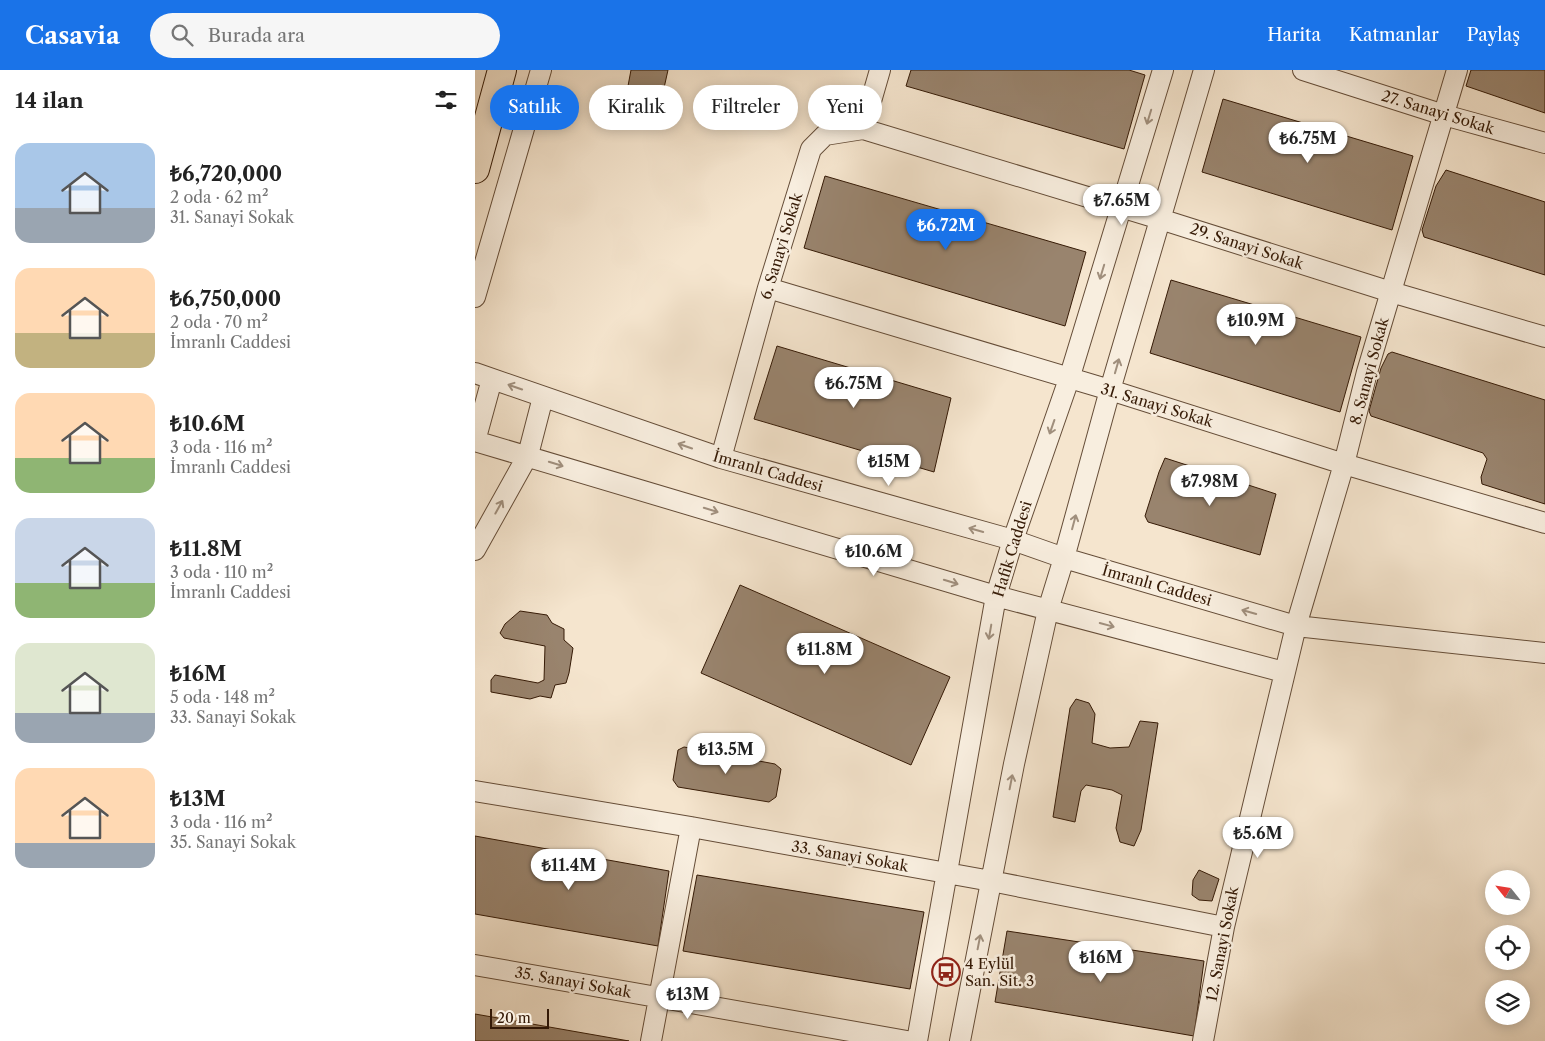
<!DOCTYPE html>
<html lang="tr">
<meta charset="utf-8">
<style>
:root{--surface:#fff;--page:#f6f6f6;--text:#222;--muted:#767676;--accent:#1a73e8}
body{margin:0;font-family:"Libre Caslon Text",serif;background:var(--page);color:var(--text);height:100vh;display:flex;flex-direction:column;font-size:19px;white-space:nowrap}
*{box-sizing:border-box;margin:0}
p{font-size:16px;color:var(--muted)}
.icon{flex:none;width:28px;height:28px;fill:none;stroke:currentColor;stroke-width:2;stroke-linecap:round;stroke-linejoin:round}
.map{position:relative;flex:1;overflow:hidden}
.details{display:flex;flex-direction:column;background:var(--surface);width:475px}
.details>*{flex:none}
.banner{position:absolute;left:15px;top:15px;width:475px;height:45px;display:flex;gap:10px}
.needle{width:32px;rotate:300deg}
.buttons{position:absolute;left:1010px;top:800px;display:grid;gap:10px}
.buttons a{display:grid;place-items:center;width:45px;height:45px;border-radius:50%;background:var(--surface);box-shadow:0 2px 12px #0003;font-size:25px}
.scale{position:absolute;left:15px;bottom:12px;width:59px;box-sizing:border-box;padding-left:5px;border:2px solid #351a06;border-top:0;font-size:14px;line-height:18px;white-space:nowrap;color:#351a06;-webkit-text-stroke:4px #f8eedf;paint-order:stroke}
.price{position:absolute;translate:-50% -42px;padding:0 11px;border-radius:18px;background:#fff;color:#222;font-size:16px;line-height:32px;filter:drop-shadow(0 1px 2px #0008)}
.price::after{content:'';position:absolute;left:50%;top:30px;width:15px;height:11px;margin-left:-8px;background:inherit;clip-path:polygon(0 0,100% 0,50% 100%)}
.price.selected{background:var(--accent);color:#fff}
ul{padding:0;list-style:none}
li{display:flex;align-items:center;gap:15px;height:125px;padding:0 15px}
li span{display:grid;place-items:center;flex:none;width:140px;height:100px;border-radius:15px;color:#555}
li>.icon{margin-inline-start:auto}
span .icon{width:60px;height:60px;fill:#fffc;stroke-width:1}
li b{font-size:21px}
h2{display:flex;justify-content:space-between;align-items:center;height:60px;padding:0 15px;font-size:21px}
.tag{padding:0 18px;border-radius:22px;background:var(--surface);box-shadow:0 2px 12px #0003;font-size:18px;line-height:45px}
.tag.selected{background:var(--accent);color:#fff}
header{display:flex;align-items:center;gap:30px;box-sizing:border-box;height:70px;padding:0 25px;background:var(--accent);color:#fff}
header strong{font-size:24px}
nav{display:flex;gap:28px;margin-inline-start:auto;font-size:18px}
.search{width:350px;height:45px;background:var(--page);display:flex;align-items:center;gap:12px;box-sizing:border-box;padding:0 18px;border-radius:28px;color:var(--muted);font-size:19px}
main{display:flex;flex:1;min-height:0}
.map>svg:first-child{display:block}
.building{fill:#99846e;stroke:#351a06}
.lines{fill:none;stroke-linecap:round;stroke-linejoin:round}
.minor-casing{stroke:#654d38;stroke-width:22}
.highway-casing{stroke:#351a06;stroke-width:30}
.minor{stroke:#f8eedf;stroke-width:20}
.highway{stroke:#f5e5ce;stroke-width:28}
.oneway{stroke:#a08f7d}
.labels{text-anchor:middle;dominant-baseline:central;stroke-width:5;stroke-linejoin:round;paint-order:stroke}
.street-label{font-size:15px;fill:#351a06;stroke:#f8eedf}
.poi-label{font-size:15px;fill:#351a06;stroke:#f8eedf;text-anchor:start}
</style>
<header>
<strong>Casavia</strong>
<div class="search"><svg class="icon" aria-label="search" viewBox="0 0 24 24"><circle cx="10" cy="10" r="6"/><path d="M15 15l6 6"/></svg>Burada ara</div>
<nav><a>Harita</a><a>Katmanlar</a><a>Paylaş</a></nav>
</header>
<main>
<section class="details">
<h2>14 ilan<svg class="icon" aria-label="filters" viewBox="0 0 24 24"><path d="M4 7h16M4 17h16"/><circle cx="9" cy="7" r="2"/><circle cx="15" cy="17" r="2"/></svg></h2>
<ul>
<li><span style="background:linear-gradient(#a9c7e8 65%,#9aa5b1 0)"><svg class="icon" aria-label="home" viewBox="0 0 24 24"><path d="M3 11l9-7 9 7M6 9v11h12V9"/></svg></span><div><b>₺6,720,000</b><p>2 oda · 62 m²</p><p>31. Sanayi Sokak</p></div></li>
<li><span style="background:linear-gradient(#ffd9b3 65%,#c2b280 0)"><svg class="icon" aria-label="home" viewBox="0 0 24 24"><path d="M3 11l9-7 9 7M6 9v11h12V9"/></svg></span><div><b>₺6,750,000</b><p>2 oda · 70 m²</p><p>İmranlı Caddesi</p></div></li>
<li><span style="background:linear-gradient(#ffd9b3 65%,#8fb573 0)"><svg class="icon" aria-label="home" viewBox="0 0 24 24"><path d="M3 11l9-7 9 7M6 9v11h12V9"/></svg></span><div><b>₺10.6M</b><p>3 oda · 116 m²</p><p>İmranlı Caddesi</p></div></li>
<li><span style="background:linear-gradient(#c9d6e8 65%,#8fb573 0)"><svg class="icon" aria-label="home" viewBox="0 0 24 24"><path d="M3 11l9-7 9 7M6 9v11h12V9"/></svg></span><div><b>₺11.8M</b><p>3 oda · 110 m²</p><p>İmranlı Caddesi</p></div></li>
<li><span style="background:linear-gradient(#dfe7d0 70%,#9aa5b1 0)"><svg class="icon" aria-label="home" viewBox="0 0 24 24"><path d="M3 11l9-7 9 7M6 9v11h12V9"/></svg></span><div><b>₺16M</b><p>5 oda · 148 m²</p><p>33. Sanayi Sokak</p></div></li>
<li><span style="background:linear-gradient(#ffd9b3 75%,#9aa5b1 0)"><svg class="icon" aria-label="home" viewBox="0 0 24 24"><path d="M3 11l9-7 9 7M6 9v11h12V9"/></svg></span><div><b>₺13M</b><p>3 oda · 116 m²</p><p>35. Sanayi Sokak</p></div></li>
</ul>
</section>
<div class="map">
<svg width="1070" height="971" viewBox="0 0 1070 971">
<rect width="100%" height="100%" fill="#f5e5ce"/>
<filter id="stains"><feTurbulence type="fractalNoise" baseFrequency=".004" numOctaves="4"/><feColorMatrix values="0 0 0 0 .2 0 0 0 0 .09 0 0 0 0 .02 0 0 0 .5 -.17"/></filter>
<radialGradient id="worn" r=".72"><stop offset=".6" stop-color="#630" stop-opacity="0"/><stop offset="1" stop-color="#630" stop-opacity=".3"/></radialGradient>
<path class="building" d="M156,0H193L187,27L167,24L153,16Z
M436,0H654L670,5L649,79L431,16Z
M996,0H1070V43L991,16Z
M748,29L938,86L917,160L727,102Z
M971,100L1070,132V205L949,167L947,160L961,116Z
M350,106L611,182L590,256L329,178Z
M696,210L886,267L865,342L675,283Z
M302,276L476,328L459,402L279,349Z
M917,282L1070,330V434L1007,414L1006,407L1012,389L1008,383L896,346L894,341L906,298L913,284Z
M690,388L801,424L785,485L673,452L670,446L684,402Z
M265,515L475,607L436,695L226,603Z
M45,541L72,545L77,553L89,559V570L98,578L94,603L91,613L80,615L76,628L65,626L55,629L16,622V610L20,605L63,613L69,610L70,576L29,568L25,563L30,554Z
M601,629L614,633L620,644L617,673L635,678L654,677L665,651L683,653L666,760L659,776L645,772L641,758L647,725L637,720L611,715L606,721L600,752L578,747L595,638Z
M209,677L300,694L306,699L301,727L294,732L203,717L198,710L203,680Z
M0,766L194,801L183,876L0,844Z
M724,800L744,809L737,831L724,830L717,825L718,810Z
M222,805L449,842L435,919L208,881Z
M532,861L729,891L719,966L520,932Z
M0,944L154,971H0Z"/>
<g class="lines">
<defs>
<path id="minor" d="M828,0L969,45L1070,73
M388,59L685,149L916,222L1070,267
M293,218L635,320L869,394L1070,453
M0,227L66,0
M0,303L246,388L538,470L589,488L821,556L1070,583
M0,371L521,526L809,602
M0,371L17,309
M246,388L293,218L336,79L350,65L388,59L405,0
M0,480L53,385L68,327
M0,721L216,757L516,811L749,857
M0,895L432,971
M176,971L216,757
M442,971L521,526L538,470L594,309L688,0
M485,971L539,694L573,540L589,488L635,320L729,0
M728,971L749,857L821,556L869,394L892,302L982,0"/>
<path id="highway" d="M0,99L27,0"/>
</defs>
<use href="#minor" class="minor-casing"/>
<use href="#highway" class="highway-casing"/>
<use href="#minor" class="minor"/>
<use href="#highway" class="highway"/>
</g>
<defs><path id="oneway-shaft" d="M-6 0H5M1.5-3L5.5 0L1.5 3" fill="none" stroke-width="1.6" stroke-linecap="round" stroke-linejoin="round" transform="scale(1.25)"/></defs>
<g class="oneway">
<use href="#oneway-shaft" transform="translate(674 47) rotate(107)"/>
<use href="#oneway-shaft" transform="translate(627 202) rotate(107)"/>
<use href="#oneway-shaft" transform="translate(642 296) rotate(-74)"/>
<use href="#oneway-shaft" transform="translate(40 317) rotate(-161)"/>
<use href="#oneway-shaft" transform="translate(577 357) rotate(109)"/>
<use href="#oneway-shaft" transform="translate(210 376) rotate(-161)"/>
<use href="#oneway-shaft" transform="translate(81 394) rotate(17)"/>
<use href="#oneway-shaft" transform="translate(24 437) rotate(-61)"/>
<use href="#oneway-shaft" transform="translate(236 440) rotate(17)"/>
<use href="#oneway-shaft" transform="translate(599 452) rotate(-75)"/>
<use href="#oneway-shaft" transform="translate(501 460) rotate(-164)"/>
<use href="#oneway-shaft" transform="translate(476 512) rotate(17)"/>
<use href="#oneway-shaft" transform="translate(774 542) rotate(-164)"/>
<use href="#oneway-shaft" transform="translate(632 555) rotate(15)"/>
<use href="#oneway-shaft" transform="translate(515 562) rotate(100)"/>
<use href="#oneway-shaft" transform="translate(536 712) rotate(-79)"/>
<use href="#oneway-shaft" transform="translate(504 872) rotate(-79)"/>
</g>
<defs>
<symbol id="bus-ring" viewBox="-11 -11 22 22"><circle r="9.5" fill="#f8eedf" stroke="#8f2418" stroke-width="1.5"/><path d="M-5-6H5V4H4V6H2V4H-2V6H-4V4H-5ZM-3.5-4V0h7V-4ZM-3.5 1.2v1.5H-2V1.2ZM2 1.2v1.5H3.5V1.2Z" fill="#8f2418"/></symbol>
</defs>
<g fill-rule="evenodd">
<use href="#bus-ring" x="455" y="886" width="32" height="32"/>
</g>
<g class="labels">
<g class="street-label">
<text transform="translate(963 42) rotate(17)">27. Sanayi Sokak</text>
<text transform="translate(306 176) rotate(-73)">6. Sanayi Sokak</text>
<text transform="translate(772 176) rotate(18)">29. Sanayi Sokak</text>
<text transform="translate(894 301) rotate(-75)">8. Sanayi Sokak</text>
<text transform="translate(682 335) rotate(17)">31. Sanayi Sokak</text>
<text transform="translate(293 401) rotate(16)">İmranlı Caddesi</text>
<text transform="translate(537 479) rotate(-73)">Hafik Caddesi</text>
<text transform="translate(682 515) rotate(16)">İmranlı Caddesi</text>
<text transform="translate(375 786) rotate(10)">33. Sanayi Sokak</text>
<text transform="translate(747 874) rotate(-79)">12. Sanayi Sokak</text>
<text transform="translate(98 912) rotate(10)">35. Sanayi Sokak</text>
</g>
<g class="poi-label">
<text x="490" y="893">4 Eylül<tspan x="490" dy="17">San. Sit. 3</tspan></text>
</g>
</g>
<rect width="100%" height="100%" filter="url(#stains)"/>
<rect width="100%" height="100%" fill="url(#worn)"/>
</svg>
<div class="buttons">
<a><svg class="needle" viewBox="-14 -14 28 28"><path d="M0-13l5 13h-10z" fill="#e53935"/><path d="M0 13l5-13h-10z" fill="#767676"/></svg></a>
<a><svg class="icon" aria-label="locate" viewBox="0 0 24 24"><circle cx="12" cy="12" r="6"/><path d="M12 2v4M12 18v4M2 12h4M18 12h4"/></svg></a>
<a><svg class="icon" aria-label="layers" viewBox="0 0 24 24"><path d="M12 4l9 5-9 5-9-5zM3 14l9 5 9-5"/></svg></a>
</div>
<div class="scale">20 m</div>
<b class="price" style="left:833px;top:94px">₺6.75M</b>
<b class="price" style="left:647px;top:156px">₺7.65M</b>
<b class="price selected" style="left:471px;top:181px">₺6.72M</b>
<b class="price" style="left:781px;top:276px">₺10.9M</b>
<b class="price" style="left:379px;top:339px">₺6.75M</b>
<b class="price" style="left:414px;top:417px">₺15M</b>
<b class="price" style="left:735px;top:437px">₺7.98M</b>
<b class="price" style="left:399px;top:507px">₺10.6M</b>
<b class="price" style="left:350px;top:605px">₺11.8M</b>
<b class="price" style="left:251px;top:705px">₺13.5M</b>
<b class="price" style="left:783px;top:789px">₺5.6M</b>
<b class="price" style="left:94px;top:821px">₺11.4M</b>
<b class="price" style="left:626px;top:913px">₺16M</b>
<b class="price" style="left:213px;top:950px">₺13M</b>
<div class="banner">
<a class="tag selected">Satılık</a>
<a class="tag">Kiralık</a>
<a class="tag">Filtreler</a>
<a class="tag">Yeni</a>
</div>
</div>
</main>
